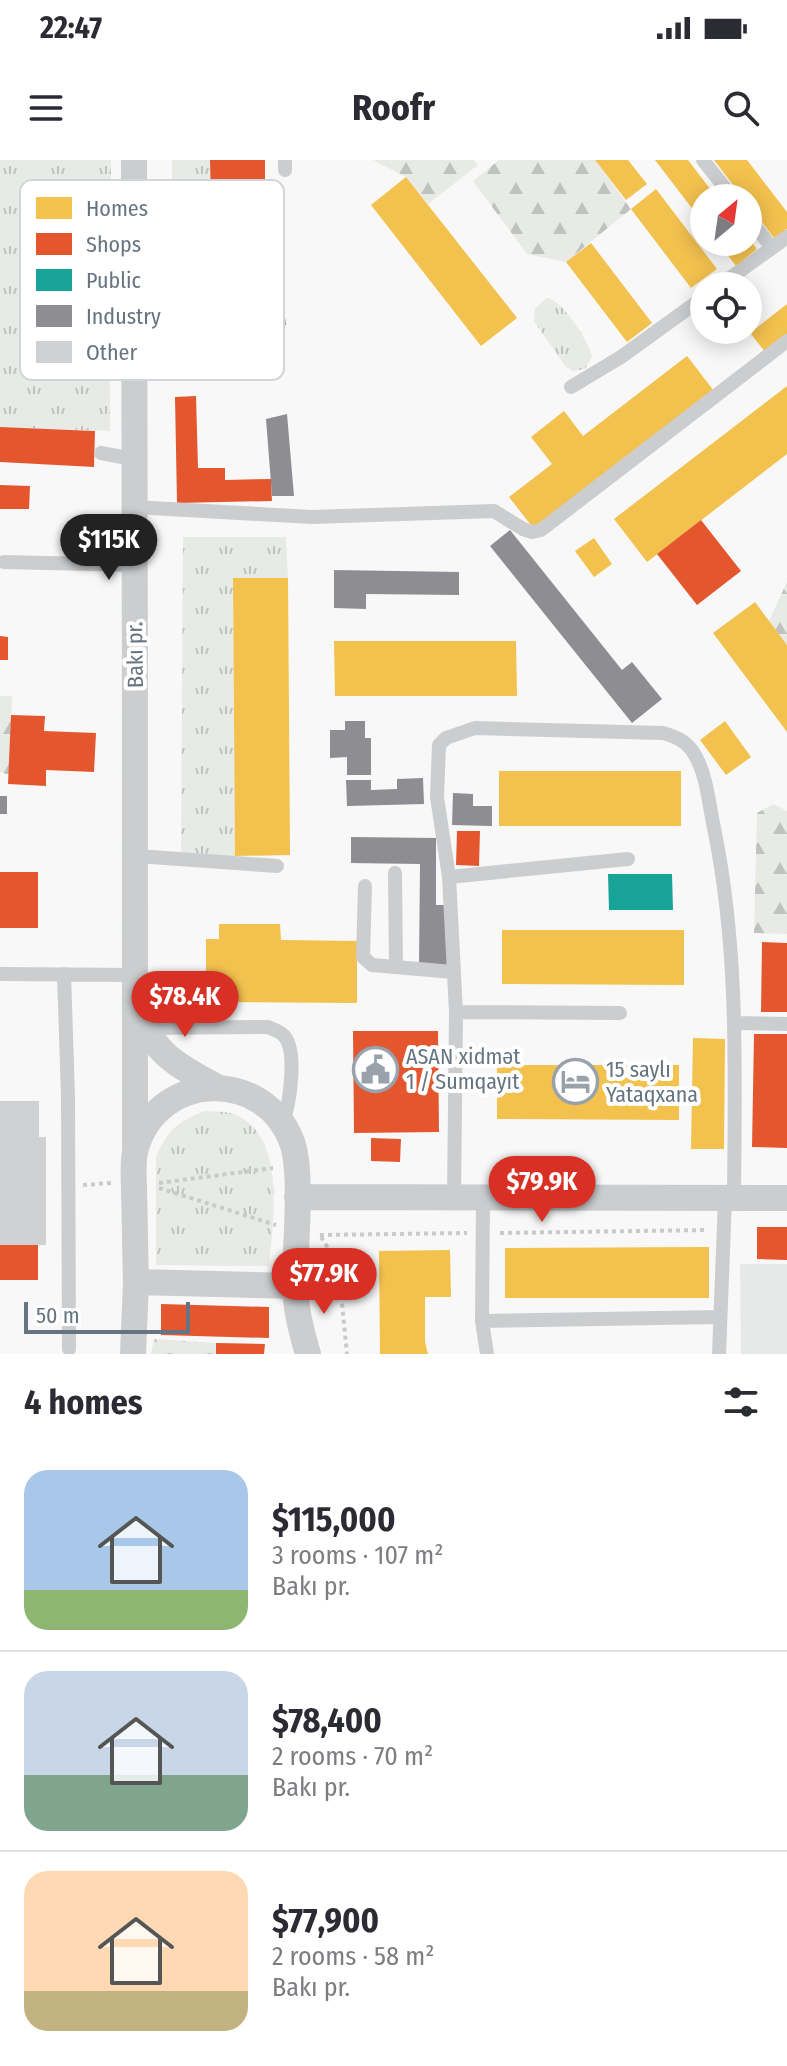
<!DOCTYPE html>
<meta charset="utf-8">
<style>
:root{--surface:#fff;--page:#f2f2f3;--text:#2b2b33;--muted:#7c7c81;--line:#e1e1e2;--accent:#d93025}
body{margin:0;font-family:"Fira Sans Condensed",sans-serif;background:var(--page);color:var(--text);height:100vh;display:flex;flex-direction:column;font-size:30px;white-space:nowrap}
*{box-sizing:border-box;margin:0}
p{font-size:26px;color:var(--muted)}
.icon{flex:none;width:44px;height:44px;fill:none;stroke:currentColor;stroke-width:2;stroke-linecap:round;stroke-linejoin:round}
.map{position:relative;height:1194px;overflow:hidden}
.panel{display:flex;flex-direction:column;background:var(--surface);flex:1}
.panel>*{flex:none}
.needle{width:52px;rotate:29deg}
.tools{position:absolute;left:690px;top:24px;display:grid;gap:16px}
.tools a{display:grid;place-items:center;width:72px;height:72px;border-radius:50%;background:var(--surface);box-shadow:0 4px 20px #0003;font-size:40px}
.scale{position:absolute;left:24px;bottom:20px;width:166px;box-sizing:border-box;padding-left:8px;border:4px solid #667481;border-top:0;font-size:22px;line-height:28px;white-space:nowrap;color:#667481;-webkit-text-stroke:6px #fff;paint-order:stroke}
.price{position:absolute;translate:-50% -68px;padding:0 18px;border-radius:28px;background:var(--accent);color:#fff;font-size:26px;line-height:52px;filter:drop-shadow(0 2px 4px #0008)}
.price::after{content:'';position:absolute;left:50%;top:48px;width:24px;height:18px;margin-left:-12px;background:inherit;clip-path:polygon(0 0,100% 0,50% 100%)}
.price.on{background:#222;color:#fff}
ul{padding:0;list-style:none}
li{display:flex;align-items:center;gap:24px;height:200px;padding:0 24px}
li+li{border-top:2px solid var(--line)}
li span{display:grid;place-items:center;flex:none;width:224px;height:160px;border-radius:24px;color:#555}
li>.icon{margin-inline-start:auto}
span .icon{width:96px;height:96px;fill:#fffc;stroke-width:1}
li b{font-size:34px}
h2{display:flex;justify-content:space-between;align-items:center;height:96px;padding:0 24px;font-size:34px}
.status{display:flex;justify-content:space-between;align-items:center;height:56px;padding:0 40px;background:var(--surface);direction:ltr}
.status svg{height:22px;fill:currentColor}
header{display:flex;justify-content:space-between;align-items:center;height:104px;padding:0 24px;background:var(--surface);font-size:36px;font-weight:700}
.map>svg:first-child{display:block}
.built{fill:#e7e8e8}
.grass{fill:url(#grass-tufts)}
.forest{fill:url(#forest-firs)}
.park{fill:url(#park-crowns)}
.homes{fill:#f2c14e}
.shops{fill:#e4572e}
.public{fill:#17a398}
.industry{fill:#8d8d92}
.building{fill:#d0d1d2}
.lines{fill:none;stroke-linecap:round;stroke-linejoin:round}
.path{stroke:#c9cacb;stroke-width:4;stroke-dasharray:4 4;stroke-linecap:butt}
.service{stroke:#cbcdce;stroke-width:14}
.minor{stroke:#cbcdce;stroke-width:26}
.labels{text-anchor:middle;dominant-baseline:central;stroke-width:8;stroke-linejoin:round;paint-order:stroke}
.street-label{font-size:22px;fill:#667481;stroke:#fff}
.poi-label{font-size:22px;fill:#667481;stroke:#fff;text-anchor:start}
.key{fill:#fff;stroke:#d1d5d9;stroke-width:2}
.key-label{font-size:22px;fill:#667481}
</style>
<div class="status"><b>22:47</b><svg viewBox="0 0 49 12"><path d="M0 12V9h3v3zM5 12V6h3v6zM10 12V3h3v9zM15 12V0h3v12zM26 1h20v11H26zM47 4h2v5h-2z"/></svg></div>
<header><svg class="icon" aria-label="menu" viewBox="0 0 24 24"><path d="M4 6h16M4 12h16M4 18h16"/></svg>Roofr<svg class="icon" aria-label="search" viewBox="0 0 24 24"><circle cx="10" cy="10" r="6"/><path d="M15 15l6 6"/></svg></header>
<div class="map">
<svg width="787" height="1194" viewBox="0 0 787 1194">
<defs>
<pattern id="grass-tufts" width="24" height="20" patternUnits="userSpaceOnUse" patternTransform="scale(2)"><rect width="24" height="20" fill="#e7eae5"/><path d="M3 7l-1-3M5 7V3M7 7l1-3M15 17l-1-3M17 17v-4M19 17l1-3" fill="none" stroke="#bfc2bf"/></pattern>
<pattern id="forest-firs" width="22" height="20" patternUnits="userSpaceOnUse" patternTransform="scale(2)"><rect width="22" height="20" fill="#e7eae5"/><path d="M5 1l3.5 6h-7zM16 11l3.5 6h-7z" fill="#bfc2bf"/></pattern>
<pattern id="park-crowns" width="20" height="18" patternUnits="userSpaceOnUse" patternTransform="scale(2)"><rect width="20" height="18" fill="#e7eae5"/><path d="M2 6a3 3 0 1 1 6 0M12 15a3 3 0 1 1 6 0" fill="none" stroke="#bfc2bf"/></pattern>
</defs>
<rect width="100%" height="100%" fill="#f8f8f8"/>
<path class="built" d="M740,1104H787V1194H741Z"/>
<path class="grass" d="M0,0H111L110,271L0,267Z
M172,0H210L211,42L172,43Z
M547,138C562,140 589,181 592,197L585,209L573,211L565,206L534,161L535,148Z
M183,377H286L288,418H233L235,696L181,697Z
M204,951C212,952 222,951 230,953C288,971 273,1059 269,1106L156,1105V996C170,968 176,963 204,951Z"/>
<path class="forest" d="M373,0H473L478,5L428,44L406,17Z
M499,0H595L631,49L566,102L527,94L473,21Z
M787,422V485L769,461Z
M0,536H12L9,615L0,612Z
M773,644L787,651V774L754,773L757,653Z"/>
<path class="park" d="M154,1179L216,1183V1194H151Z"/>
<path class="homes" d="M595,0H628L647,24L626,40Z
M655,0H688L717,38H704V64Z
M714,0H747L787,52V69L774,78L748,44V38H743Z
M406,17L517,158L481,186L371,45Z
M656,29L717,109L691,128L631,49Z
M748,78L757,89L736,106L718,82H748Z
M591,83L652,163L627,182L566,102Z
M787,144V176L766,193L750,173Z
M687,196L714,231L534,369L509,337L552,304L531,277L564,251L583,276Z
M787,226V294L647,402L614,359Z
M594,378L612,404L594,417L575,391Z
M233,418H288L290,695L235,696Z
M755,442L787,485V572L713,473Z
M334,481H516L517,536H335Z
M725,561L751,597L726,615L700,580Z
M499,611H681V666H499Z
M219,764H280L281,780L357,781V843L206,842V779H219Z
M502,770H684V825L502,824Z
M693,878L725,879L724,989H691Z
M497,905H679V960L497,959Z
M709,1087V1138H505V1088Z
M450,1090L451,1137H425V1182L428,1194H380L379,1091Z"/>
<path class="shops" d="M210,0H265V42H211Z
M196,236L198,308H225V320L271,319L272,341L177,343L175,237Z
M0,267L95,271L94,307L0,302Z
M0,325L30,326L29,349H0Z
M701,360L741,411L697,445L657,394Z
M0,476L8,477V500H0Z
M11,555L45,556L44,571L96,573L94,612L46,610V626L8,624Z
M457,671H480L479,706L456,705Z
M0,712H38V768H0Z
M762,782L787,783V852H761Z
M353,871H438L439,972L354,973Z
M754,874H787V988L752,987Z
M371,978L401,979L400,1002L371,1001Z
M757,1067H787V1100L757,1099Z
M0,1085H38V1120H0Z
M161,1144L269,1147V1178L161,1175Z
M216,1183L265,1184L264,1194H216Z"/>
<path class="public" d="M608,714H672L673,750H609Z"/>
<path class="industry" d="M276,82L278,112L268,113L269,127L281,125L286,165L256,170L251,92Z
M287,254L294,336H272L266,259Z
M510,370L622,510L632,502L662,539L632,563L490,386Z
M334,410L459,412V435L366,434V449L334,448Z
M345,561H365V578H371V615H347V597L330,598V570H345Z
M423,618L424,644L347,646L346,620H371V630L397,629V619Z
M453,633L473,634V646H492V666L452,665Z
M0,636H7V654H0Z
M351,677L436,678V745H448L447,807L419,806L420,704L351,703Z"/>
<path class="building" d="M0,941H39V977H46V1085H0Z"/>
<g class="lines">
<path class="path" d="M159,1023L273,1008
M83,1025L111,1023
M159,1028L276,1065
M500,1073L707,1070
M320,1075L467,1073
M321,1077L338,1103L347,1194"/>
<path class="service" d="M285,0V10
M703,0L733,38
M748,57L772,88L787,77
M719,126L772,88
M134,201L171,200
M571,227L621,197L704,137
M101,293L133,299
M133,347L312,357L494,351L523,369L532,372L541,370L787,181
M4,402L134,405
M137,696L277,706
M395,713L396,807
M449,717L628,699
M365,726L363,797L372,805L453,812
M0,814L137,815
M64,814L68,936L69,1189
M456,852L620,853
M735,863L787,864
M144,868L268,867C274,870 281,871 285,877C297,892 290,944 283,961
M454,1039L456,852L449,717L437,637L439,585L446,578L475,568L663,573C678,577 689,583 696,597C707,617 709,645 714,668C739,790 735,914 734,1038
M483,1039L482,1161L487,1194
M482,1161L720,1157
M719,1194L725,1039"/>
<path class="minor" d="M134,0C133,330 137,659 135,989
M139,851C154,895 179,906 217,927
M297,1037L787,1038
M295,1126L136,1122C135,1092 135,1061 134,1031C134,1018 132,1000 136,988C158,911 265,908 292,982C303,1012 295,1087 295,1122C295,1147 301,1170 308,1194
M133,1194L136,1122"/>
</g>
<defs>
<symbol id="civic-ring" viewBox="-11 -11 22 22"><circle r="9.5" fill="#fff" stroke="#99a2ab" stroke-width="1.5"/><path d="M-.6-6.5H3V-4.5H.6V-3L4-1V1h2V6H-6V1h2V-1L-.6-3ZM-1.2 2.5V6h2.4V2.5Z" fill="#99a2ab"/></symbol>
<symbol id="hotel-ring" viewBox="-11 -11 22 22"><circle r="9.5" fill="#fff" stroke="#99a2ab" stroke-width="1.5"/><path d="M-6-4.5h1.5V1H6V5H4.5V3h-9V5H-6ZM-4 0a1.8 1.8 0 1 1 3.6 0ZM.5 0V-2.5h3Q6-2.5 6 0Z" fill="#99a2ab"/></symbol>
</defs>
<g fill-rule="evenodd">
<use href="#civic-ring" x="350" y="884" width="51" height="51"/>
<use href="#hotel-ring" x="550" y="896" width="51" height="51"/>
</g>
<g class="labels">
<g class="street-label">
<text transform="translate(135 495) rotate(-91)">Bakı pr.</text>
</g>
<g class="poi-label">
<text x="406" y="896">ASAN xidmət<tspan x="406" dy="25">1 / Sumqayıt</tspan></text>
<text x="606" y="909">15 saylı<tspan x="606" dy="25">Yataqxana</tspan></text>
</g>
</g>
<rect x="20" y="20" width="264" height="200" rx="12" class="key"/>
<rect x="36" y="37" width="36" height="22" fill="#f2c14e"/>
<rect x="36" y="73" width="36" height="22" fill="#e4572e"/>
<rect x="36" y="109" width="36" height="22" fill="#17a398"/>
<rect x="36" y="145" width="36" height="22" fill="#8d8d92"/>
<rect x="36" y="181" width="36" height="22" fill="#d0d1d2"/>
<g class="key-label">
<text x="86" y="56">Homes</text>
<text x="86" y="92">Shops</text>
<text x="86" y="128">Public</text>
<text x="86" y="164">Industry</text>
<text x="86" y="200">Other</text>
</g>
</svg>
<div class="tools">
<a><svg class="needle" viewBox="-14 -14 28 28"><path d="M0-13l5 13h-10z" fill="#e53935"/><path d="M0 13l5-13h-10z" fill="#7c7c81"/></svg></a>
<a><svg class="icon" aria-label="locate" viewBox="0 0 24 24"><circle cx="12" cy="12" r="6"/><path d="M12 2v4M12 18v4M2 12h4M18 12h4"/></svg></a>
</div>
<div class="scale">50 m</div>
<b class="price on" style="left:109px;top:422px">$115K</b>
<b class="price" style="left:185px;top:879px">$78.4K</b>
<b class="price" style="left:542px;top:1064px">$79.9K</b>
<b class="price" style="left:324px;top:1156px">$77.9K</b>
</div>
<section class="panel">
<h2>4 homes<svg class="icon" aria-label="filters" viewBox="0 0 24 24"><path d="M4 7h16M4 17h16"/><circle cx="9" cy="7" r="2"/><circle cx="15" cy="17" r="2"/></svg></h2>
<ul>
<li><span style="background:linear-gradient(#a9c7e8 75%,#8fb573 0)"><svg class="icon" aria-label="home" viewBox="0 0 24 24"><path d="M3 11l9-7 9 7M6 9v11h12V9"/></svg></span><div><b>$115,000</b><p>3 rooms · 107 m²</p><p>Bakı pr.</p></div></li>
<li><span style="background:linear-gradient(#c9d6e8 65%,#7fa58c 0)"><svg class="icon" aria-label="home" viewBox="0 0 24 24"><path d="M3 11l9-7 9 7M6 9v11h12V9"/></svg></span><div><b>$78,400</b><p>2 rooms · 70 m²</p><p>Bakı pr.</p></div></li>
<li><span style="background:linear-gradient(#ffd9b3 75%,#c2b280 0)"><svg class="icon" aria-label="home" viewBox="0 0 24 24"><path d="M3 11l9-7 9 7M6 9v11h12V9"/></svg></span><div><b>$77,900</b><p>2 rooms · 58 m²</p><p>Bakı pr.</p></div></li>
</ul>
</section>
